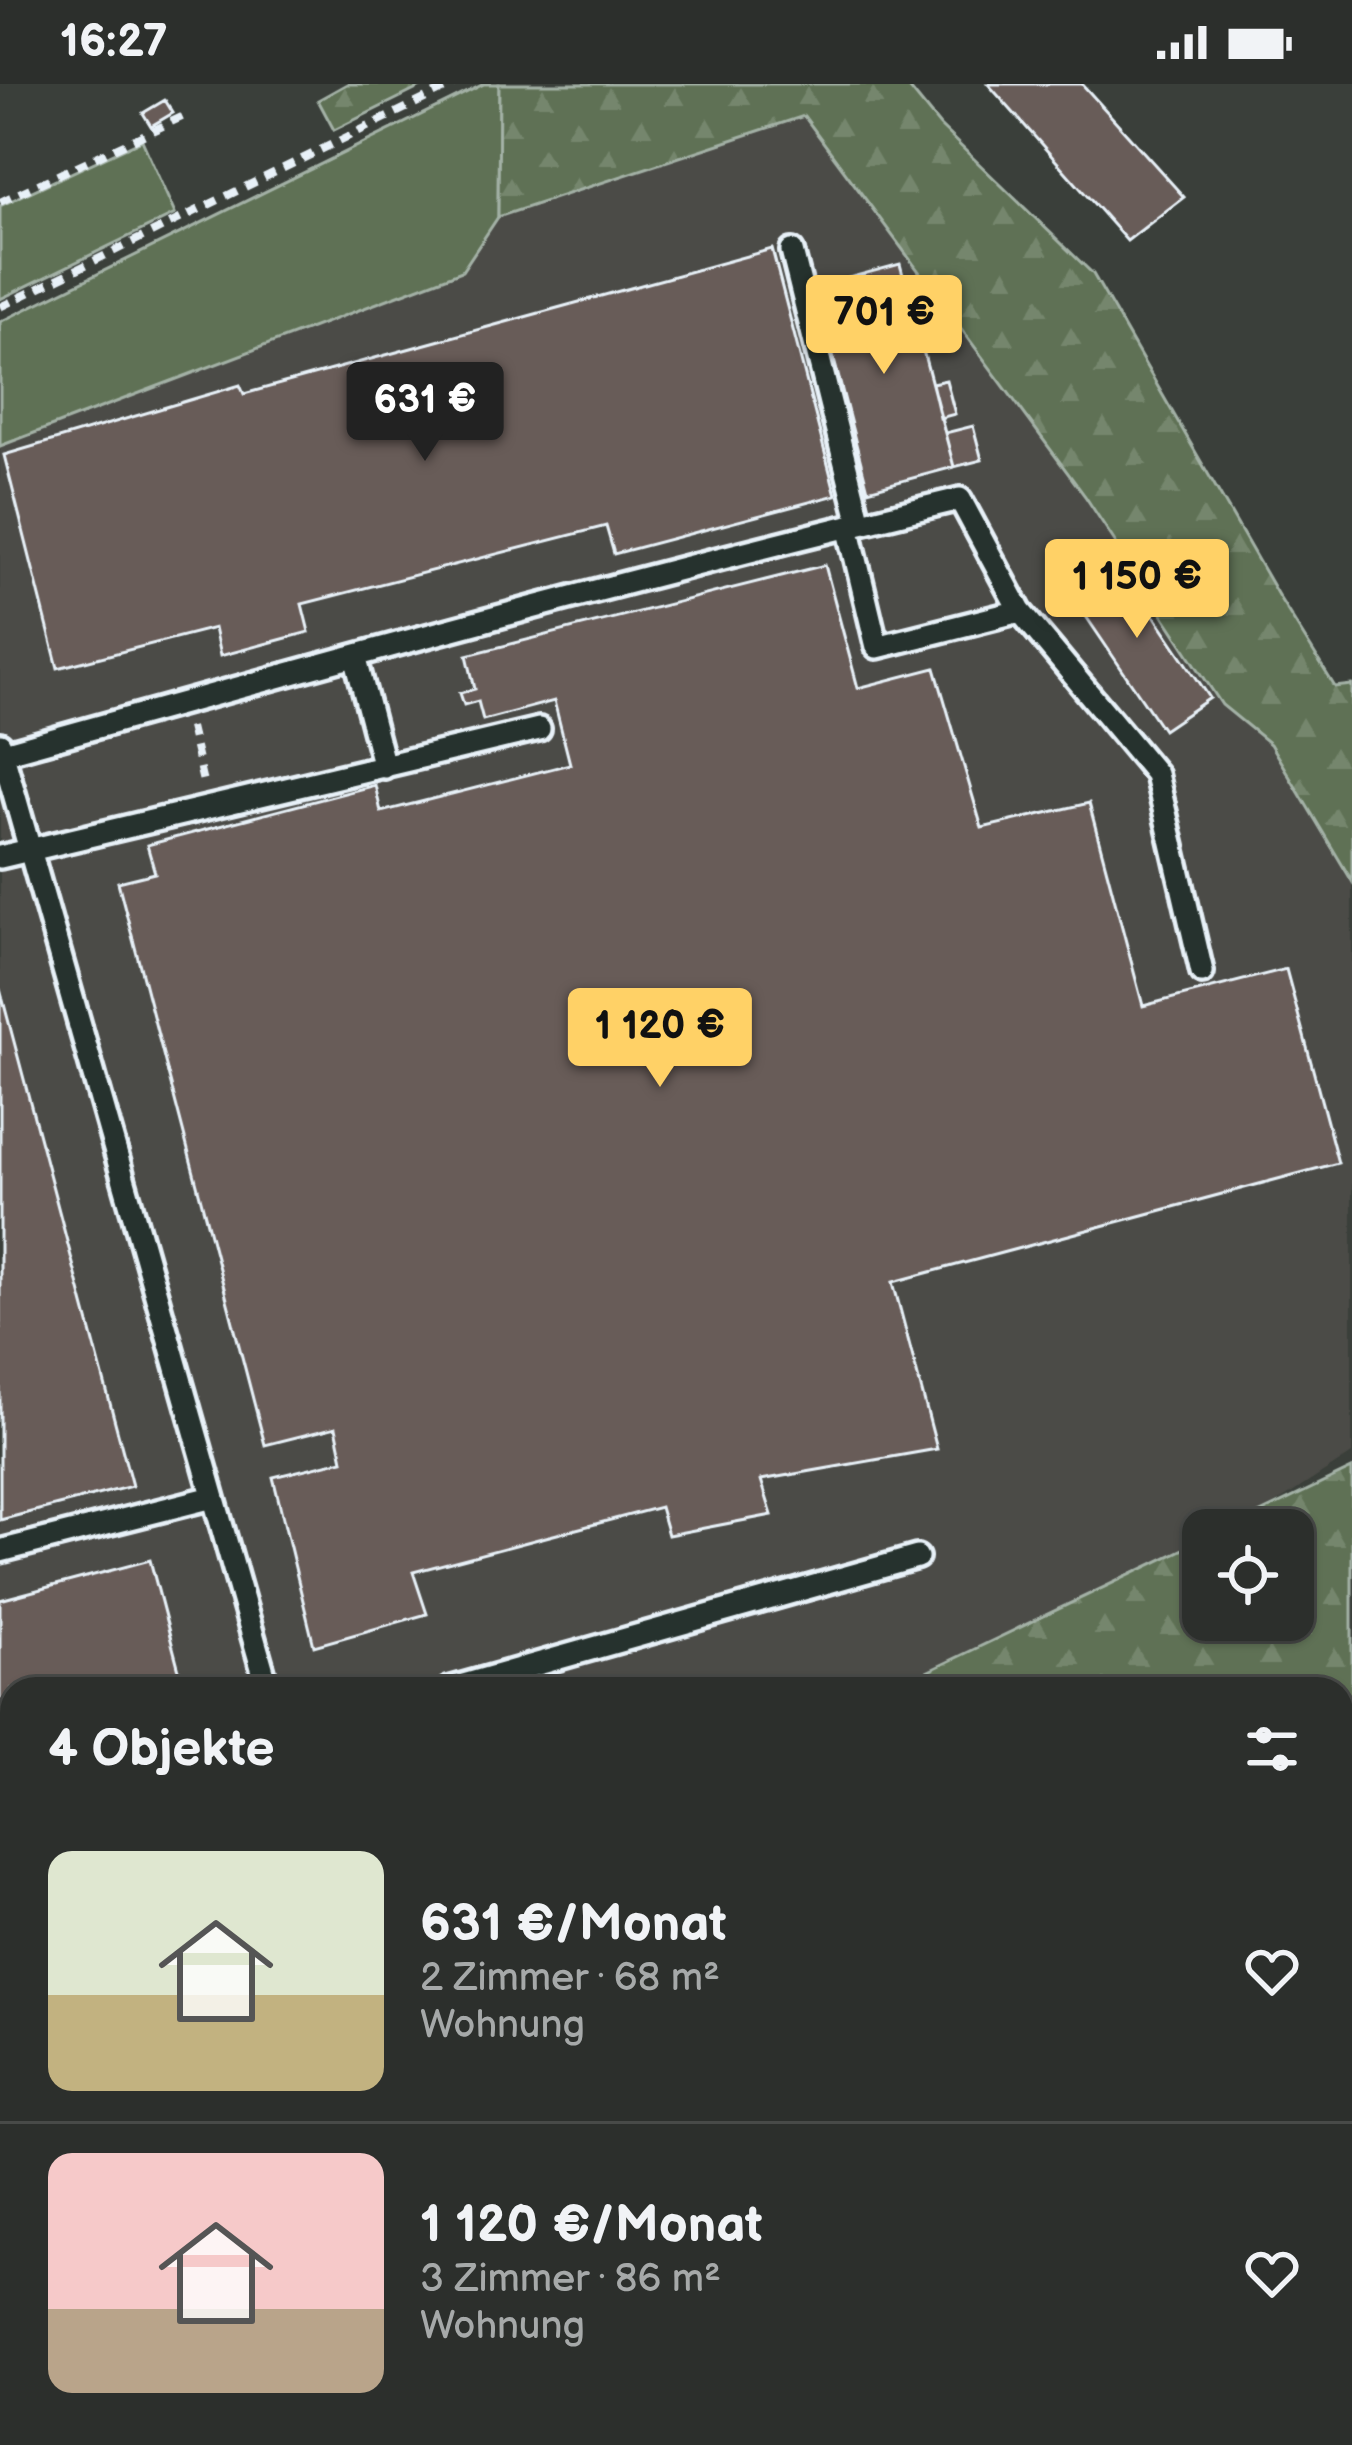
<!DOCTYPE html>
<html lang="de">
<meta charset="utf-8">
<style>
:root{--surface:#2c2f2c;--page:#343734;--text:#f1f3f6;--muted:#a6a9a9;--line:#484a48;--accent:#ffd166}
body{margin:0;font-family:"Balsamiq Sans",sans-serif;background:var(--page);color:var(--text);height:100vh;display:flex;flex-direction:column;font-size:45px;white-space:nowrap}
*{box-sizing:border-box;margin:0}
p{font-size:39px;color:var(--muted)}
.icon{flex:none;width:66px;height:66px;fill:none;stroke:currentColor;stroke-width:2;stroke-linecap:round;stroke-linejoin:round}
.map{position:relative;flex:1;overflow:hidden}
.details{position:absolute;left:0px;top:1593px;width:1353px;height:768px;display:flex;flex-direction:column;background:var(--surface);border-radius:36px 36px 0 0;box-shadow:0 3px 9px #0004,0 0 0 3px var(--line)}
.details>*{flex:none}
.buttons{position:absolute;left:1182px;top:1425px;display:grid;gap:24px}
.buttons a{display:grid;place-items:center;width:132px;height:132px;border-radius:24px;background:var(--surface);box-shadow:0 3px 9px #0004,0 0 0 3px var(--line);font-size:60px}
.price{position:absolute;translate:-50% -102px;padding:0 27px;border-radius:12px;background:var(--accent);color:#111;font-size:39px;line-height:78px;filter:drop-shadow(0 3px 6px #0008)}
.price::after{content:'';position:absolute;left:50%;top:72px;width:36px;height:27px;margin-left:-18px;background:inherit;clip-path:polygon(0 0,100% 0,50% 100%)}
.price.current{background:#222;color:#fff}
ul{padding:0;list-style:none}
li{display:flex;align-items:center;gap:36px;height:300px;padding:0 48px}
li+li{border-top:3px solid var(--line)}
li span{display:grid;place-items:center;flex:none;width:336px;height:240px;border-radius:24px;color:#555}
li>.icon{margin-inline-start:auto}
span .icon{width:144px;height:144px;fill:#fffc;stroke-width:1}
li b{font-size:51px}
h2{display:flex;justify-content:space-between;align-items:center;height:144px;padding:0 48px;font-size:51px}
.status{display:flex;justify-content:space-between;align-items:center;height:84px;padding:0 60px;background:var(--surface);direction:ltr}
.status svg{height:33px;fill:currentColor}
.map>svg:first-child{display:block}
.built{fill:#4b4b47}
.grass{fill:#5e7154;stroke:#a3b1a6;stroke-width:3}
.forest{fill:url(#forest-firs);stroke:#a3b1a6;stroke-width:3}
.building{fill:#685c58;stroke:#e8f1f8;stroke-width:3}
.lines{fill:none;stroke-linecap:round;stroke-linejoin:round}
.lane-casing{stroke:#e8f1f8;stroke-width:30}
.path{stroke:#e8f1f8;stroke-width:8;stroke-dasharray:12 9;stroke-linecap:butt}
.lane{stroke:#26332d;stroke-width:21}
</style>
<div class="status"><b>16:27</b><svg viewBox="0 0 49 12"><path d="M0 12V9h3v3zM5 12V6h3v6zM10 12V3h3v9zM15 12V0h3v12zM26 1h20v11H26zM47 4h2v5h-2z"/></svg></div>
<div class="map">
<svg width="1352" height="2361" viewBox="0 0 1352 2361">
<defs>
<pattern id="forest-firs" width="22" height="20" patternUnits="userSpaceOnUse" patternTransform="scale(3)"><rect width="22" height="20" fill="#5e7154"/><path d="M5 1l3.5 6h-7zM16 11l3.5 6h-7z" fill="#75866d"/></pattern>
</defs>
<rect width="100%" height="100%" fill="#3a3f3a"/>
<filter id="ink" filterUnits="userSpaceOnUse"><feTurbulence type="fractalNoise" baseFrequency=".00833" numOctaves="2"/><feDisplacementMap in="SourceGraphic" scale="24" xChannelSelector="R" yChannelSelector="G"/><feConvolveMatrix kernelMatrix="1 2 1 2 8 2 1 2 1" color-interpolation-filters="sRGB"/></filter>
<g filter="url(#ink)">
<path class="built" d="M804,32L1085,412L1222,621L1270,660L1352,797V1370L1235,1446H1203V1536L1094,1605H12V1914L0,1917V362L461,187L498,133Z"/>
<path class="grass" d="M484,0H499L498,133L462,187L0,362V238Z
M142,56L175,130L0,215V122Z
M1341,1849L1352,1851V2361H1217L1220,2349H1341Z"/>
<path class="forest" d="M347,0H427L334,46L318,16Z
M499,0H906L940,42L1093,190L1279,513L1335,603L1352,601V797L1270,660L1222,621L1085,412L804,32L498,133Z
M1352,1385V1851L1341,1849V1605H891L1203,1456V1536H1293V1446H1225Z
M525,2349H1220L1217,2361H531Z"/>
<path class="building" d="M988,0H1082L1184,113L1127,157Z
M165,16L173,29L151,42L143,29Z
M772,165L836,411L614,470L606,442L302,520L309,548L220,572L214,544L58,584L4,371L240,301L244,310Z
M900,180L954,383L868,406L815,203Z
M946,296L955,330L940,334L932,299Z
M973,342L982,376L954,383L945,349Z
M1112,469L1210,614L1163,646L1064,500Z
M825,481L858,604L935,584L982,744L1089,719L1143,922L1286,885L1338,1079L893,1198L937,1365L761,1396L772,1431L668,1451L660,1423L413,1488L427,1530L314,1562L273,1393L343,1376L336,1343L265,1361L118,798L155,789L147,761L375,701L381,728L570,680L554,617L483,636L478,617L464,621L460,609L475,605L467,571Z
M0,905L132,1402L0,1436Z
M150,1476L184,1605H12V1909L0,1912V1516Z
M1341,1893L1352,1894V1947L1341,1946Z
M1341,1967L1352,1969V2028L1341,2027Z
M1341,2060L1352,2061V2102L1341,2101Z"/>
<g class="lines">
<defs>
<path id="lane" d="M792,167L860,439
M1020,527L1156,690L1202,888
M355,572L384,683
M0,660L268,1605
M0,670C319,581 638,492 960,415L1020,527L877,563L848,442
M0,773L539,645
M0,1467L213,1413
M449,1605L917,1473"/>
</defs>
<use href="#lane" class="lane-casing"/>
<path class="path" d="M0,118L184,32
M0,223L455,0
M190,643L203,698"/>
<use href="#lane" class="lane"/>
</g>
</g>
</svg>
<div class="buttons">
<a><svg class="icon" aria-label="locate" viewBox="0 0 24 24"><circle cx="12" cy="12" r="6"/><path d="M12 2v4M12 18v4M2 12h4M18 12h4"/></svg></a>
</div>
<b class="price" style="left:884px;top:293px">701 €</b>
<b class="price current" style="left:425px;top:380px">631 €</b>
<b class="price" style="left:1137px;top:557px">1 150 €</b>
<b class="price" style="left:660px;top:1006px">1 120 €</b>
<section class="details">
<h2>4 Objekte<svg class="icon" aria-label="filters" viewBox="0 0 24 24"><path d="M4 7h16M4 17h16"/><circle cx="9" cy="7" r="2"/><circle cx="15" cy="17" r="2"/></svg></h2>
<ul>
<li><span style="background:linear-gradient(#dfe7d0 60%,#c2b280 0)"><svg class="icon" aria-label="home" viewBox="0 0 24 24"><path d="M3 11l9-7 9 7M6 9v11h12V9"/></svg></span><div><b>631 €/Monat</b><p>2 Zimmer · 68 m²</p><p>Wohnung</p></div><svg class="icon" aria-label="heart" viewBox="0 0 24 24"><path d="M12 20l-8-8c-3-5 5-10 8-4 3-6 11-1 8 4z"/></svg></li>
<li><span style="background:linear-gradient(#f6c9c9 65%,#b9a48a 0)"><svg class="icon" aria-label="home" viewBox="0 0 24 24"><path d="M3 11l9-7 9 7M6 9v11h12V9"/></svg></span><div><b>1 120 €/Monat</b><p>3 Zimmer · 86 m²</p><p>Wohnung</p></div><svg class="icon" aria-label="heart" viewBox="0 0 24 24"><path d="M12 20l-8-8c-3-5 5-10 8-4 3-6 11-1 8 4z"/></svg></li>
</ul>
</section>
</div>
